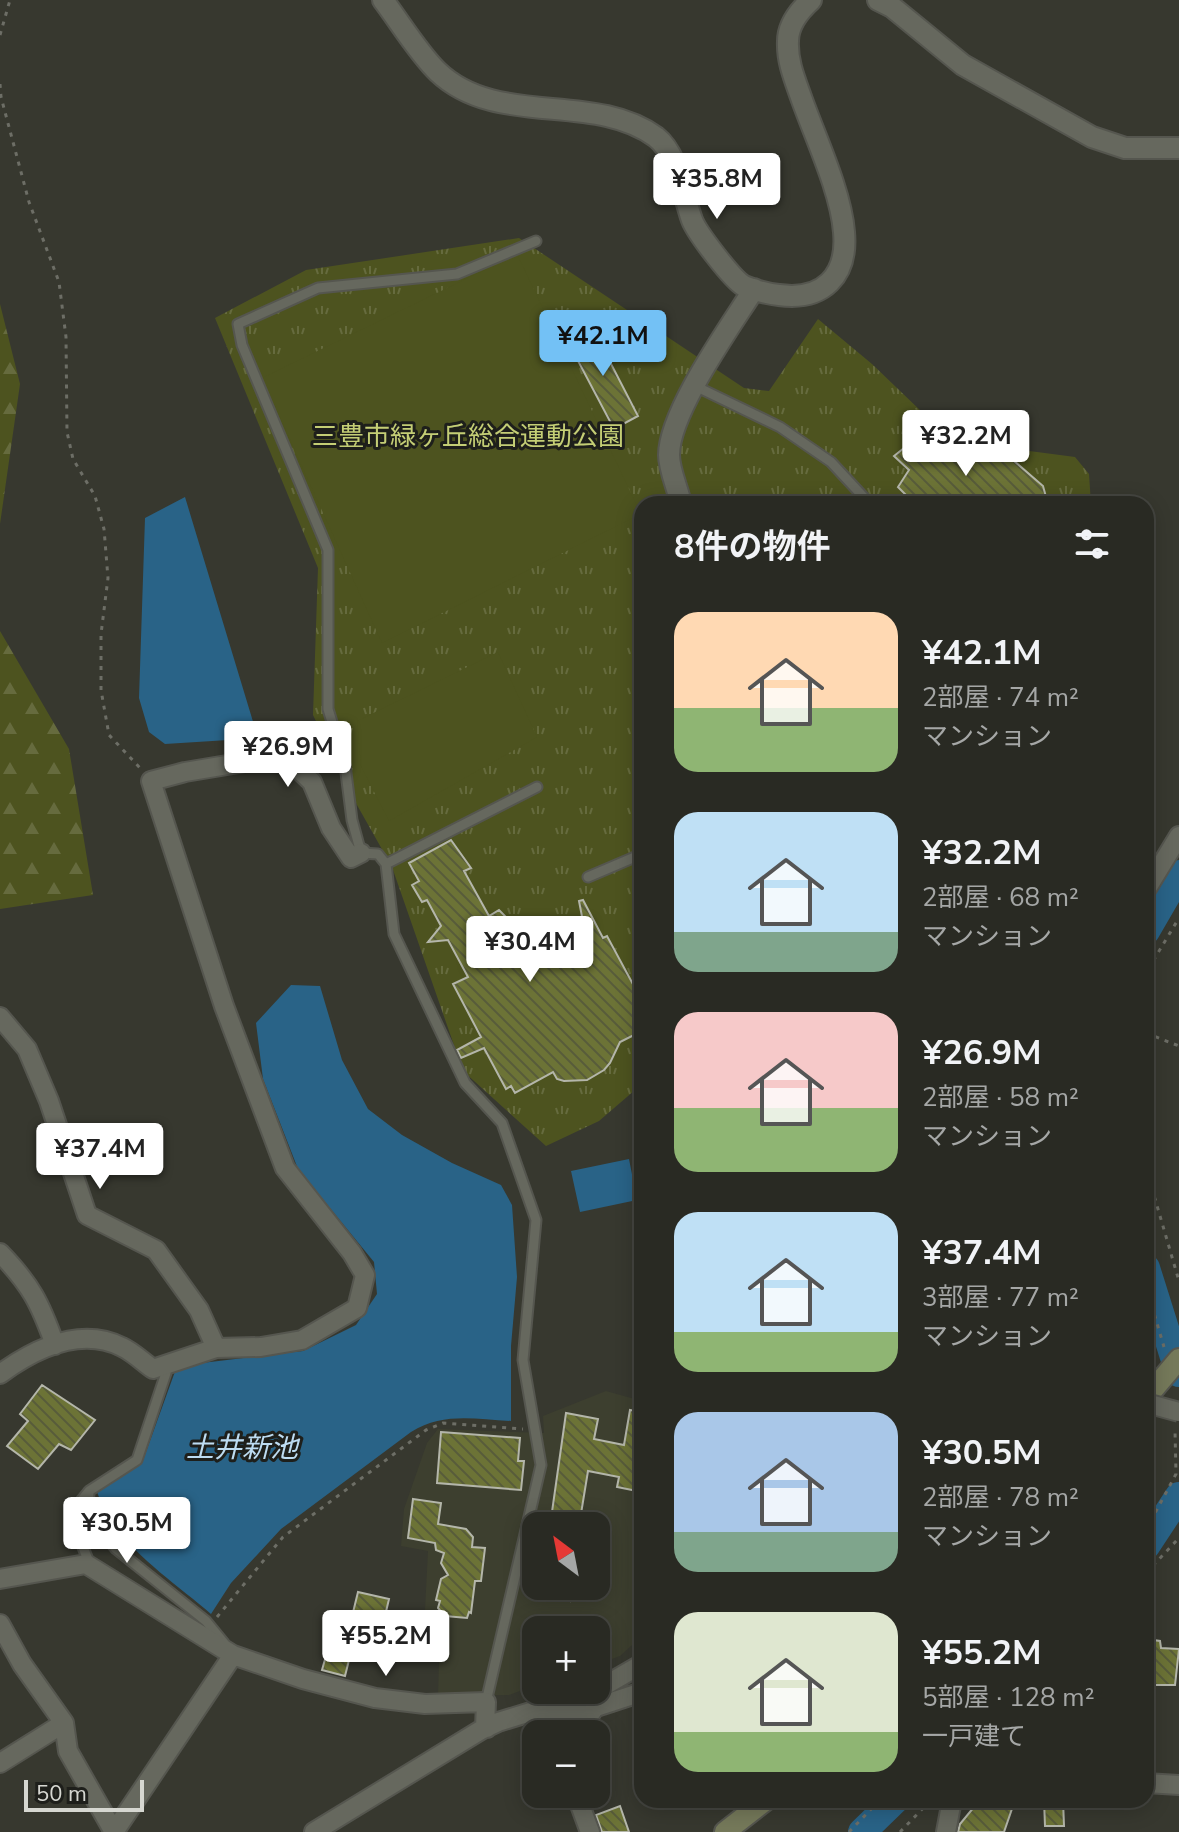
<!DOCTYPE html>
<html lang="ja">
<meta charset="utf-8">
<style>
:root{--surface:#292a23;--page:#31322b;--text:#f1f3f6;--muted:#a5a7a6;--line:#454641;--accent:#73c1f5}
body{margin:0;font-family:"Nunito Sans","Noto Sans JP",sans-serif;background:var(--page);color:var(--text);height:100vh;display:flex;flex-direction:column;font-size:30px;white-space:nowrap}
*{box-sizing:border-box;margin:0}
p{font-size:26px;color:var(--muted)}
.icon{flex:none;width:44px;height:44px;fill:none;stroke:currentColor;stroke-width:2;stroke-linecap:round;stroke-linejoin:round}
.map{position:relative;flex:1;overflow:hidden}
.side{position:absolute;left:634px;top:496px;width:520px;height:1312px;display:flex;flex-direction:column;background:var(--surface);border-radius:24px;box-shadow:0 4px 20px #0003,0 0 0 2px var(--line)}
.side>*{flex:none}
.needle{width:52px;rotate:328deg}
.tools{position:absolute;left:522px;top:1512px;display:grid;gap:16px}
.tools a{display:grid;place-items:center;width:88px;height:88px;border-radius:16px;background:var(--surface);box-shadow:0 4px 20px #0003,0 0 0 2px var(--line);font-size:40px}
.scale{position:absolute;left:24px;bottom:20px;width:120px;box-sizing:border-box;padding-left:8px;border:4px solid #d6d7d1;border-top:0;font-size:22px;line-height:28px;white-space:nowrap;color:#d6d7d1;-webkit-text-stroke:6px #1e1f1b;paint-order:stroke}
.price{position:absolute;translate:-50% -68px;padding:0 18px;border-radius:8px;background:#fff;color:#222;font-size:26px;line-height:52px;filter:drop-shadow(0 2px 4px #0008)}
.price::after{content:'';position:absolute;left:50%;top:48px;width:24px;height:18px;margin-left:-12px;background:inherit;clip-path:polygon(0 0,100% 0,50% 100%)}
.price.current{background:var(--accent);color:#111}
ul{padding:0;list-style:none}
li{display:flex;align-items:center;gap:24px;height:200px;padding:0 40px}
li span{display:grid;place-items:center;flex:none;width:224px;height:160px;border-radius:24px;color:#555}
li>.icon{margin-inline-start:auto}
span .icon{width:96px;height:96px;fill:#fffc;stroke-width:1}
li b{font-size:34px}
h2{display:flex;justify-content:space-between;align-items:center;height:96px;padding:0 40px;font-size:34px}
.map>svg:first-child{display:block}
.built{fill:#3d3f2f;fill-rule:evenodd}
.forest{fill:url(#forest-firs)}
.park{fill:url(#park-tufts)}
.garden{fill:#4d531f}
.water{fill:#296387}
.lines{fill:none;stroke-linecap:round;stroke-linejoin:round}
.river{stroke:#296387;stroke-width:28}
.building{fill:url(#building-back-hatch);stroke:#b4b6aa;stroke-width:2}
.service-casing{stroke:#55564f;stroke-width:13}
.minor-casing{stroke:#55564f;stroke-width:22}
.tertiary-casing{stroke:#55564f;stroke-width:24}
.secondary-casing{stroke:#55564f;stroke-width:24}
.path{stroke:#6d6e66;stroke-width:3;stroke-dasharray:4 6;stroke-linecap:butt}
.service{stroke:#66685e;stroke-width:9}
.minor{stroke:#66685e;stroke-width:18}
.tertiary{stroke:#66685e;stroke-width:20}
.secondary{stroke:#75795a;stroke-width:20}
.minor-bridge-casing{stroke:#55564f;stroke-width:22;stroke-linecap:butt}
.minor-bridge{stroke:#66685e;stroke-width:18}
.labels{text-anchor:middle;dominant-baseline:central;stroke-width:6;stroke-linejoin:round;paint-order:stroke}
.park-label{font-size:26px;fill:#c4ce75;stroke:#1e1f1b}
.water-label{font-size:28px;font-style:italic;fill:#bddcf2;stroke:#1e1f1b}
</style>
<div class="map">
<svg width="1179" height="1832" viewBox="0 0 1179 1832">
<defs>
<pattern id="forest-firs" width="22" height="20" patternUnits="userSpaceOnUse" patternTransform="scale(2)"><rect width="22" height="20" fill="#4d531f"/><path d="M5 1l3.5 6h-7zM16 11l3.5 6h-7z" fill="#666b3e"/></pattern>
<pattern id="park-tufts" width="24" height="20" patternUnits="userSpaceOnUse" patternTransform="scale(2)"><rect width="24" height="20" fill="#4d531f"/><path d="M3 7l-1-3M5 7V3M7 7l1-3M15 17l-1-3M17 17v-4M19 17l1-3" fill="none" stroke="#666b3e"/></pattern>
<pattern id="building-back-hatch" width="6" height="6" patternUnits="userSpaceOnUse" patternTransform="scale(2)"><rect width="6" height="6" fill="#6c7336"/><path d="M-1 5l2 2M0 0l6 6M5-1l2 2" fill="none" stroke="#585c3a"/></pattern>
</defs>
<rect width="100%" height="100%" fill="#37382f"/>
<path class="built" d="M606,1391L642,1401V1636L620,1656L596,1665V1630H536V1685L509,1695L438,1696L440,1627L425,1610L428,1551L401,1546L404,1509L427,1443L438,1429L544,1433L543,1416ZM536,1526H596V1586H536Z"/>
<path class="forest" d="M0,304L20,384L0,524Z
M0,631L69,749L93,895L0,909Z"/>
<path class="park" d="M519,238L744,388L769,391L818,319L872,364L923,413L967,443L1075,457L1089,474L1091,504H642V1084L599,1121L546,1146L463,1071L392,867L357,805L313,715L318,568L215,318L306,270Z"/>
<path class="garden" d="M517,254L641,514L382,643L262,378Z
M498,652L537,737L389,821L361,766L357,721Z"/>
<path class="water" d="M185,497L258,738L165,744L149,732L139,698L145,518Z
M291,985L320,986L342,1060L368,1109L402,1135L452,1163L501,1185L512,1205L517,1277L511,1346V1421C474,1419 443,1412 411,1432L281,1529L231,1583L211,1614C171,1579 115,1545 97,1492L142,1463L177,1366L303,1351L356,1325L377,1294L374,1262L298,1169L263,1079L256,1023Z
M629,1159L637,1200L580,1212L571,1171Z
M642,1257V1385L636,1383L638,1262Z"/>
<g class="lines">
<path class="river" d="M1146,931L1179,874
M1146,1268L1179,1373
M1146,1546L1179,1496
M862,1832L895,1800"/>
</g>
<path class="building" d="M592,327L638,416L614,429L567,340Z
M919,436L942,460L984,448L1006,454L1043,486L1048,504H915L898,487L909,470L894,456Z
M451,840L471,868L464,871L489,916L499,910L506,917L515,933L510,966L584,927L579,901L583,900L603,938L607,936L642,1001V1023L637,1026L640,1032L620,1042L610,1063L604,1070L587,1080L564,1081L557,1079L553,1072L515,1093L511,1086L506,1089L484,1048L461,1058L457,1050L481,1037L453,984L468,977L448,940L428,942L441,926L427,900L422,902L412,885L419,881L409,863Z
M42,1385L95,1420L71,1450L59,1444L38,1469L7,1446L28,1421L20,1414Z
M630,1410L642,1412V1492L617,1487L619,1477L588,1471L579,1526H550L566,1413L598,1419L594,1439L624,1445Z
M441,1432L520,1438L518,1461H524L521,1490L437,1483Z
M413,1499L441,1503L438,1524L466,1529L473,1537L472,1547L485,1548L481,1581H475L471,1613L469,1612L467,1618L445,1616L438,1608L440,1601L436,1600L441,1579L448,1575L441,1563L444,1553L436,1550L435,1543L408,1538Z
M531,1586H572L570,1601L530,1590Z
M358,1592L389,1599L381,1633L371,1630L367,1650L352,1648L345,1676L322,1670L333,1631L348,1633Z
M1146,1639L1160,1641L1161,1648L1179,1649L1175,1685H1146Z
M999,1800H1015L1004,1832H958L960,1824L979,1801L999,1808Z
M1044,1800H1063L1064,1826H1045Z
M620,1806L629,1832H602L596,1815Z"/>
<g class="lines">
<defs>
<path id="service" d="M695,386L780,427L831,462L870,504
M386,864L537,787
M588,877L642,854
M164,1365L166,1373L137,1460L89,1491L88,1516L116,1549L206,1621L224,1643
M89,1491L76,1507L79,1537L90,1565
M486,1702L541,1465L523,1360L536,1220L502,1123L465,1083L394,934L386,864L378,854L361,853L352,820L345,765L328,709V550L242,345L238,324L318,288L457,274L536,241"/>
<path id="minor" d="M1146,890L1179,836
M0,1017L27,1049L49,1101L87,1215L156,1250L199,1310L216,1348
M0,1253C31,1285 40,1303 55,1345
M0,1374C33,1350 80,1326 122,1347C133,1352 143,1362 153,1369L216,1348L261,1347L302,1340L357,1308L365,1275L352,1253L285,1168L224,1006L151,781L185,772L245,762L274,759L290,761L312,782L331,828L351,858L361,853
M0,1579L86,1564L233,1655L303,1679L375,1698L425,1704L486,1702L485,1728H487
M0,1624L22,1664L64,1723L68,1751L114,1832
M563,1713L595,1707
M546,1718L584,1711L642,1692
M577,1734L595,1707
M0,1763L64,1723
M1146,1783L1179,1785
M576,1794L590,1832
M114,1832L233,1655
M314,1832L481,1730L498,1722L592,1693L642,1664
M946,1832L952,1800"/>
<path id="tertiary" d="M383,0C399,21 419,54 438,72C497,128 593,91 656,137C678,154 683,195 692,220C697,233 732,279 744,286C754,290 768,294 779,295C823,301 848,276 844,232C841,192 816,139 802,100C795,80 787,62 788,41C788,25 800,10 811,0
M878,0L892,7L963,65L1092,137L1125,148H1179
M681,504C678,489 669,470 669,455C669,412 730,327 754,289"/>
<path id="secondary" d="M1146,1398L1179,1359
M725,1832L766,1800"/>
</defs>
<use href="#service" class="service-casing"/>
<use href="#minor" class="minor-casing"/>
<use href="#tertiary" class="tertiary-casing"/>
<use href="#secondary" class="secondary-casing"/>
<path class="path" d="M0,35L10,0
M0,84L1,97L29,202L59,282L66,337L67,432L73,459L95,496L104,529L108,578L101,634V690L109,735L141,769
M1146,979L1150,966L1179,918
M1146,1033L1179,1046
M1146,1168L1179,1281
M1146,1286L1164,1347
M1146,1530L1176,1474L1175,1430
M1146,1573L1179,1538
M217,1617L283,1537L426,1430L443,1423L523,1429
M849,1832L880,1800
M900,1832L931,1800"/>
<use href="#service" class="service"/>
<use href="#minor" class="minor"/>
<use href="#tertiary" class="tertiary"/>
<use href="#secondary" class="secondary"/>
<defs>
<path id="minor-bridge" d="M1146,1403L1179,1412"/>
</defs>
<use href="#minor-bridge" class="minor-bridge-casing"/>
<use href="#minor-bridge" class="minor-bridge"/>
</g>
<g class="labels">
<g class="park-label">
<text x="468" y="436">三豊市緑ヶ丘総合運動公園</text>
</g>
<g class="water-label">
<text x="242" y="1448">土井新池</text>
</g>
</g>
</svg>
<div class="tools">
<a><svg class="needle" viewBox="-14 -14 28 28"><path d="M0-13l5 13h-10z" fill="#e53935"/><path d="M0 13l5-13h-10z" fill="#a5a7a6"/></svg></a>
<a>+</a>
<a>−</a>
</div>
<div class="scale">50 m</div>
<b class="price" style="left:717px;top:221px">¥35.8M</b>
<b class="price current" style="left:603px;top:378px">¥42.1M</b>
<b class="price" style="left:966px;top:478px">¥32.2M</b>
<b class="price" style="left:288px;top:789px">¥26.9M</b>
<b class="price" style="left:530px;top:984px">¥30.4M</b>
<b class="price" style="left:100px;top:1191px">¥37.4M</b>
<b class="price" style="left:127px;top:1565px">¥30.5M</b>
<b class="price" style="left:386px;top:1678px">¥55.2M</b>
<section class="side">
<h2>8件の物件<svg class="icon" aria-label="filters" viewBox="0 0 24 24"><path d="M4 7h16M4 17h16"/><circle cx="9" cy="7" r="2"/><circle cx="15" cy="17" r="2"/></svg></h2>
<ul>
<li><span style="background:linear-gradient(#ffd9b3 60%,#8fb573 0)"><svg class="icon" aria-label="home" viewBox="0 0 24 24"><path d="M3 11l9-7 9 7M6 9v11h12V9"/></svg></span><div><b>¥42.1M</b><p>2部屋 · 74 m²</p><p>マンション</p></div></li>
<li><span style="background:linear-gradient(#bfe0f5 75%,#7fa58c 0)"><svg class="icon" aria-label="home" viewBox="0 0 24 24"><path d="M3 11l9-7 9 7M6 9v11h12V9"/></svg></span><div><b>¥32.2M</b><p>2部屋 · 68 m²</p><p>マンション</p></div></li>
<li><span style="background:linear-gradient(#f6c9c9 60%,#8fb573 0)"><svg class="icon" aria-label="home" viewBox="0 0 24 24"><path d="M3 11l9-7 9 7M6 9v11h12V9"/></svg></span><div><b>¥26.9M</b><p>2部屋 · 58 m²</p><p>マンション</p></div></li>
<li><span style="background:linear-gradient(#bfe0f5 75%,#8fb573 0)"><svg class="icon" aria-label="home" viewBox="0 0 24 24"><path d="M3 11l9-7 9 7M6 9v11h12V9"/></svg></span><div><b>¥37.4M</b><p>3部屋 · 77 m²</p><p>マンション</p></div></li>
<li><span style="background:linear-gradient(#a9c7e8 75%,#7fa58c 0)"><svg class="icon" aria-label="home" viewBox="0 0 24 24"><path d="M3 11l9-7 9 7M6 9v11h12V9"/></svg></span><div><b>¥30.5M</b><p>2部屋 · 78 m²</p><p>マンション</p></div></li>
<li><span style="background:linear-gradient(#dfe7d0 75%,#8fb573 0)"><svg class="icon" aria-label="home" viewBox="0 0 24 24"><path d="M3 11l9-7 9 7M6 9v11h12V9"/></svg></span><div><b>¥55.2M</b><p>5部屋 · 128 m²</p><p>一戸建て</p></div></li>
</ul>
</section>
</div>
